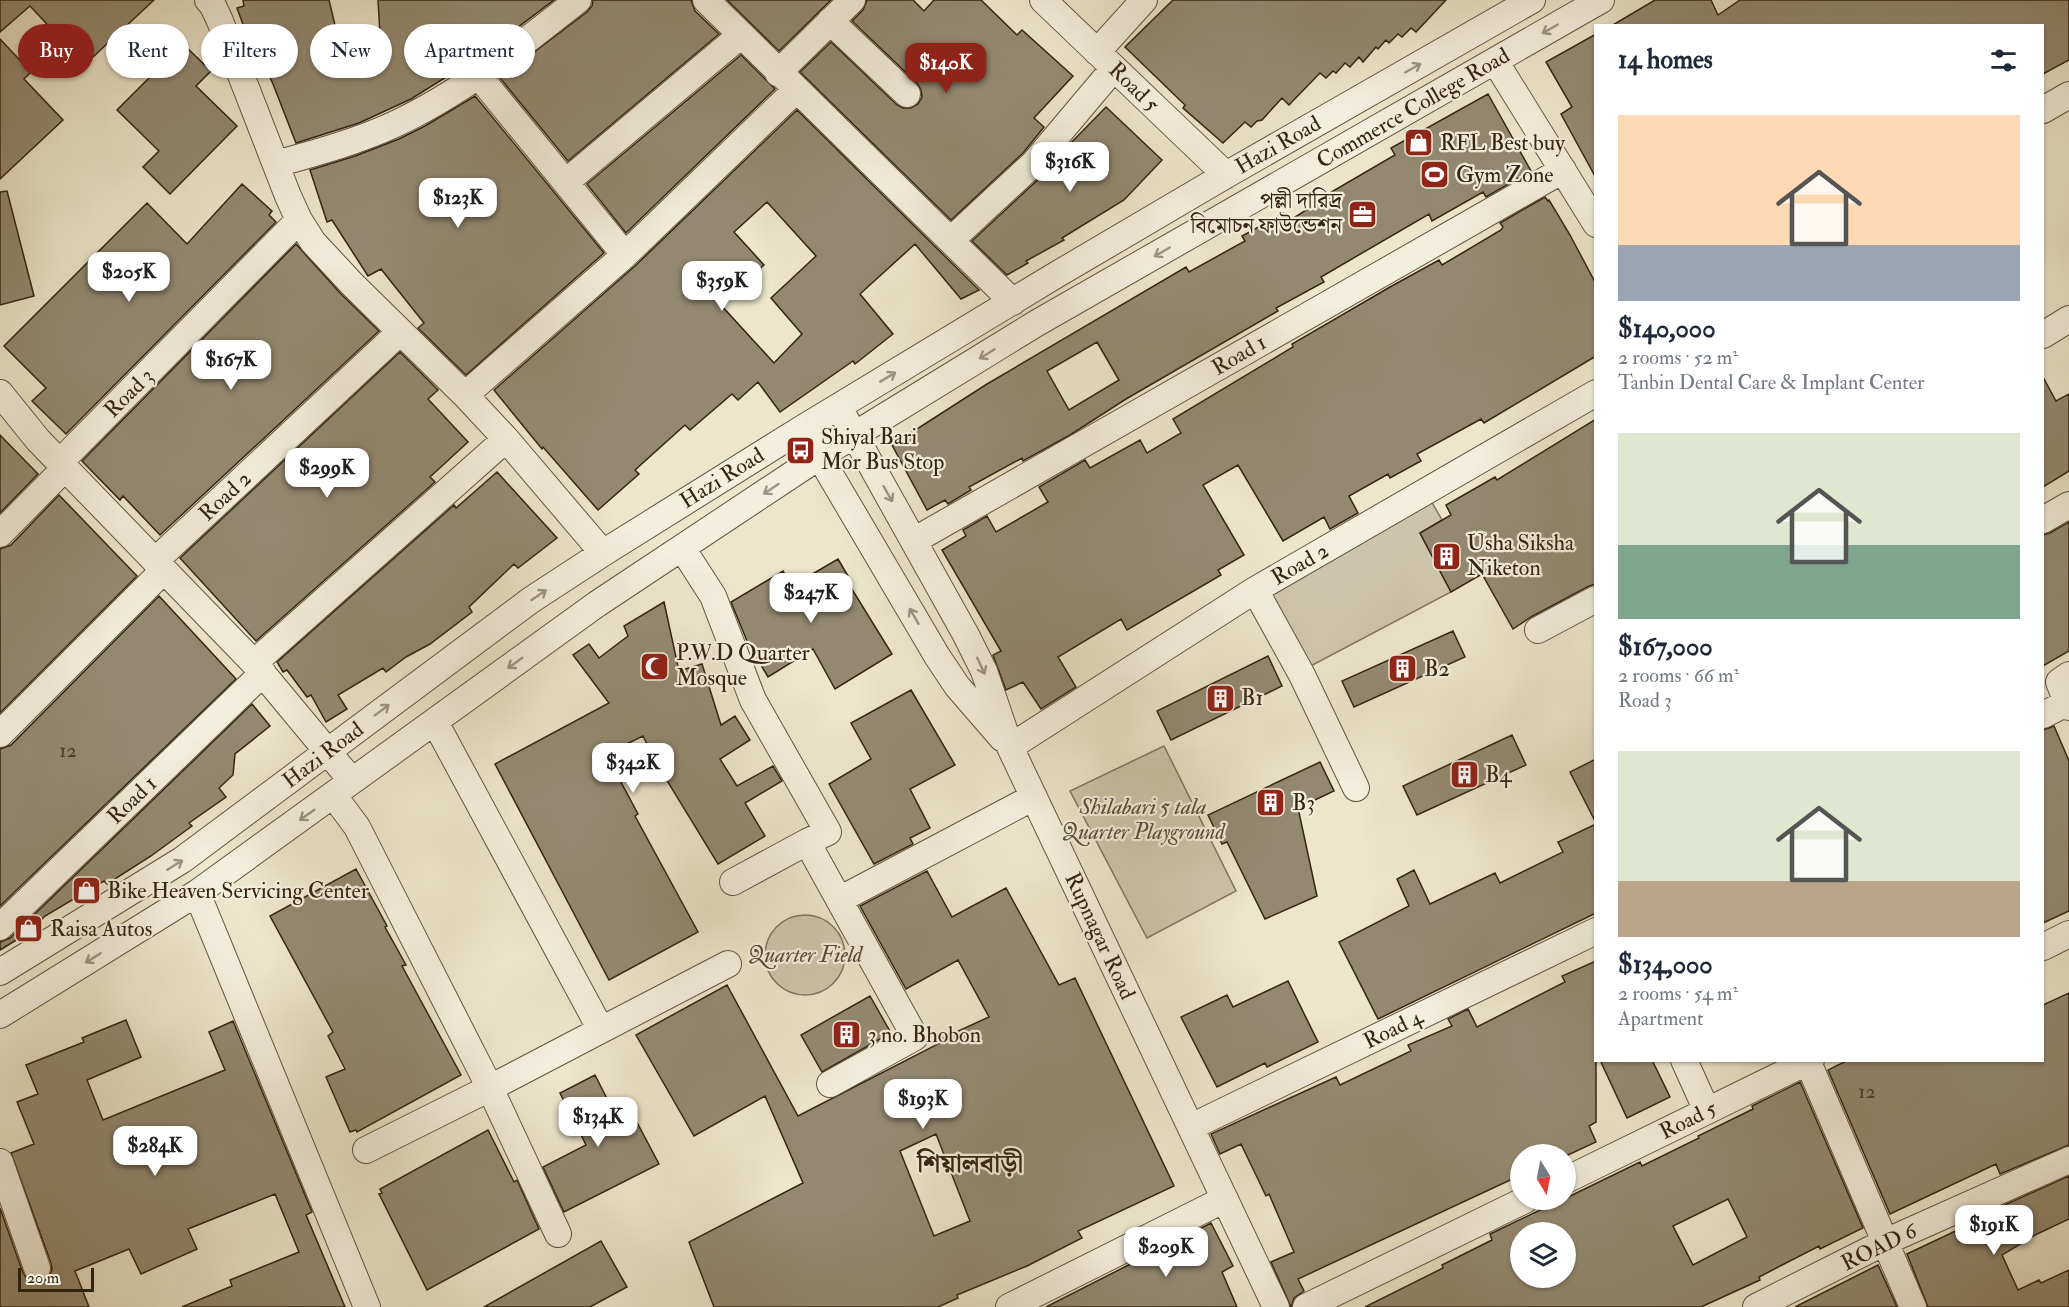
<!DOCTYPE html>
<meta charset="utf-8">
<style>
:root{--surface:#fff;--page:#f6f6f7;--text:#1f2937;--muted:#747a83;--accent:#8f2418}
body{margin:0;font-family:"IM FELL Double Pica","Noto Serif Bengali",serif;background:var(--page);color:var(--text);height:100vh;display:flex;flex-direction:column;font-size:22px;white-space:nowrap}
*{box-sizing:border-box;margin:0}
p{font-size:20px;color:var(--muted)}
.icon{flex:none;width:33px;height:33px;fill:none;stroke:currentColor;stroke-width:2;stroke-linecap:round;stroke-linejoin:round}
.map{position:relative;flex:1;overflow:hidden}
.drawer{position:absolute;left:1594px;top:24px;width:450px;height:1038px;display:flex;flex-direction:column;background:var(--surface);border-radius:0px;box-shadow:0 2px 4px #0004}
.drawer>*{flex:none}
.banner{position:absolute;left:18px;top:24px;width:570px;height:54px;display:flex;gap:12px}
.needle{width:39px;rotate:170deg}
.buttons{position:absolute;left:1510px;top:1144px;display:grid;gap:12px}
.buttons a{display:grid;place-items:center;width:66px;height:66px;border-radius:50%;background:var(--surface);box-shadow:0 2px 4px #0004;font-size:30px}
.scale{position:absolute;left:18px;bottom:15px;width:76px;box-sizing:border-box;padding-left:6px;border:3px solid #332410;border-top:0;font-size:16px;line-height:21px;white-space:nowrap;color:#332410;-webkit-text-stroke:4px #f3efdd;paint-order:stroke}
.price{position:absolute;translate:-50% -51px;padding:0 14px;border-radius:12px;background:#fff;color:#222;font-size:20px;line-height:39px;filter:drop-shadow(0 2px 3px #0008)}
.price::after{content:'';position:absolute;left:50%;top:36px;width:18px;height:14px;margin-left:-9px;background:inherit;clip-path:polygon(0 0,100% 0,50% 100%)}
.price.selected{background:var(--accent);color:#fff}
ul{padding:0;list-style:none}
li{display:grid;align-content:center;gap:12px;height:318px;padding:0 24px}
li span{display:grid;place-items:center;height:186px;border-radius:0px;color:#555}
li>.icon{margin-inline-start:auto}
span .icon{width:108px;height:108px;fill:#fffc;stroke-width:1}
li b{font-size:26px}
h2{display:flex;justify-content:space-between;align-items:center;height:72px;padding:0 24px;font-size:26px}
.chip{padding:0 21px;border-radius:27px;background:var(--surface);box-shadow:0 2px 4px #0004;font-size:21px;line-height:54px}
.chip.selected{background:var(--accent);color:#fff}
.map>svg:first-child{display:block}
.green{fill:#cdc5ab;stroke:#80745e;stroke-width:1.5}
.building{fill:#938971;stroke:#332410;stroke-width:1.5;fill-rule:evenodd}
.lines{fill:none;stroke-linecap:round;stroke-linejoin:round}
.minor-casing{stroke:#61543f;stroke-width:28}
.minor{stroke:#f3efdd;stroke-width:26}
.oneway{stroke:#9d9481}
.labels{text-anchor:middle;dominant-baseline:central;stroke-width:4.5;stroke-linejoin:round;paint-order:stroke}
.number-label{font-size:20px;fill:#4b3d28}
.street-label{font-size:22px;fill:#332410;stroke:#f3efdd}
.poi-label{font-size:22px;fill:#332410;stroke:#f3efdd;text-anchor:start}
.park-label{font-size:22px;font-style:italic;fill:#5a4c37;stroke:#f3efdd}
.quarter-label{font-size:26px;font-weight:bold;fill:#332410;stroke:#f3efdd}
</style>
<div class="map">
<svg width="2069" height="1307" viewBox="0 0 2069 1307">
<rect width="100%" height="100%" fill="#ece6cb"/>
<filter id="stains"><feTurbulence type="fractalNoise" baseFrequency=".00333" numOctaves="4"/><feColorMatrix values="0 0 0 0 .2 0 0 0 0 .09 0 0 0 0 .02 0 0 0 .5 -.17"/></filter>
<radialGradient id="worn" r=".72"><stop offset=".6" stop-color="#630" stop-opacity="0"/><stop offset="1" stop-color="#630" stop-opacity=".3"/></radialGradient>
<path class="green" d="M1430,499L1442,520L1420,533L1451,592L1305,669L1261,593Z
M1164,746L1236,891L1147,938L1070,791Z
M765 955a40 40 0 1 1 80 0a40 40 0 1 1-80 0Z"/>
<path class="building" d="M0,0H154L78,71L52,43L59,37L30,6L0,32Z
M243,0H329L339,42L380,34L378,0H554L480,56L411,99L359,123L296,143L273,84L265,67L262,68L246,27H244L237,8L244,6Z
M593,0H691L695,11L719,34L568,161L500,78L587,12L592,6Z
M727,0H831L779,51Z
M867,0H913L924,11L934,0H981L1017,35L1022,30L1073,76L1034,118L1044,127L1023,153L951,220L800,72L831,42L897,105L903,108H911L918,104L922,97L921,90L917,83L852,21L863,10Z
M1173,0H1446L1416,32L1411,28L1402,37L1398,34L1389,43L1386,40L1378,49L1376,47L1363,62L1359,57L1350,67L1345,63L1336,73L1333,71L1326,78L1320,73L1289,105L1282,98L1262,120L1257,121L1251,127L1245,122L1223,143L1183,108L1185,105L1125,47Z
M1655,0H1711L1718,15L1740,0H2069V60L2043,74V26H1611Z
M1596,34V178L1561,114L1572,107L1546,62Z
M0,39L31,72L24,79L63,120L0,179Z
M183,44L211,71L196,86L237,126L170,194L143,167L159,151L117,110Z
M741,55L775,89L626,233L587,184Z
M1488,94L1531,171L1486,197L1483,192L1432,221L1429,214L1321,277L1324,282L1276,308L1278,311L1126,399L1070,435L1023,461L1022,458L969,487L971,490L948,504L945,500L927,510L892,445L987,384L1186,267L1189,272L1245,241L1242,236L1284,213L1289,221L1322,200L1321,198L1395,155L1391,148ZM1097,342L1119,380L1069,410L1047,371Z
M475,96L604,253L466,375L418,328L424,323L381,269L368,276L332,220L327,222L310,170L355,156L399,139L425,126Z
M1106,107L1162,160L1124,200L1062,238L1064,240L1026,261L1028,263L1007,275L972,241L1044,174L1067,147Z
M797,110L979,290L961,299L915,244L860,294L893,334L855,364L853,361L780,412L758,382L738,400L732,394L690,430L685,425L635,470L639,474L598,510L543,447L542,449L494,390L635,266ZM767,202L816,256L771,298L802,334L774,363L720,304L764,265L734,232Z
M242,184L272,211L269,215L276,222L66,434L32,401L46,388L4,346L147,203L187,244Z
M7,191L34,296L0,305V192Z
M1545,197L1548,201L1549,200L1570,235L1596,284V356L1484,423L1481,419L1417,454L1421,461L1390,478L1388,474L1349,496L1358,513L1330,529L1324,517L1283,541L1238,465L1203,485L1244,555L1218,570L1221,575L1127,630L1121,619L1058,657L1076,687L1041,709L1023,682L1006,690L993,655L1001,651L942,550L966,536L963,530L987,516L996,532L1048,502L1039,487L1085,460L1090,468L1140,440L1147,453L1181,433L1173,419L1293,347L1292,344L1390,287L1439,260L1442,265L1501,230L1503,227L1500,223Z
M296,244L341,294L379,331L160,535L123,496L120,500L82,461Z
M400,352L438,390L428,399L468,442L430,477L435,482L256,641L180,558Z
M2043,377L2056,401L2069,394V471L2043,487Z
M1596,419V584L1589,586L1531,617L1513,629L1482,574L1451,592L1420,533L1451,515L1446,505L1495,477L1497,480Z
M0,435L38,474L0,513Z
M497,472L557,538L518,568L514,564L469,607L472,612L430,644L406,657L386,672L383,668L338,695L347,709L326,722L311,695L307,697L287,670L283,672L277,662L454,505L456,508Z
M59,495L137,576L0,713V549L11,545Z
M2069,522V651L2043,666V535L2050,533Z
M838,559L848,576L845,578L892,654L835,689L813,649L768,677L747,641L731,602L783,571L792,586Z
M159,596L236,679L0,906V749L11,745Z
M664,602L679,671L702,664L721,725L735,716L750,740L720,759L737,786L773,766L782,781L745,803L765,836L718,864L655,761L643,736L606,754L638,814L635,816L698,932L609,980L495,764L609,703L573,655L589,644L599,658L628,636L624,626Z
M1453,631L1465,657L1354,707L1342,681Z
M1268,656L1282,686L1171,740L1157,711Z
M911,690L955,765L910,789L930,828L910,838L913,844L874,864L829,784L871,759L851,723Z
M252,704L270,726L235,754L233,775L219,788L226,797L189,823L192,826L151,856L107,884L104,881L45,916L28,933L0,950V942L10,938Z
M2054,726L2069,761V911L2043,923V730Z
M1512,735L1526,765L1417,815L1403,786Z
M1596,759V823L1570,772Z
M1320,762L1334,791L1298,808L1317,896L1265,919L1227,842L1222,844L1208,815Z
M1596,824V913L1378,1019L1339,942L1409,906L1397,879L1414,870L1430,904L1495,873L1500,883L1563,852L1558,842Z
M356,869L387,926L385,927L406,965L402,966L461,1075L357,1132L356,1130L350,1132L326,1077L345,1069L328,1036L333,1032L270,916Z
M927,871L952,917L1006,888L1059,985L1075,978L1174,1186L1078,1231L1082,1238L1027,1266L957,1295L958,1298L938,1307H714L689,1242L803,1183L765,1096L694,1136L636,1035L727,985L798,1116L940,1043L939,1040L989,1017L958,960L906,989L860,906ZM936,1134L970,1221L934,1236L900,1151Z
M1596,961V1122L1589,1126L1596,1142L1568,1155H1521V1175L1298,1279L1304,1291L1294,1298L1291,1307L1271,1262L1294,1252L1269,1194L1266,1196L1241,1144L1220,1154L1211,1134L1336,1077L1340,1085L1411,1051L1408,1045L1452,1026L1448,1019L1468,1009L1477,1027L1565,982L1562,976Z
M1288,981L1318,1042L1267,1067L1265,1063L1217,1087L1181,1017L1227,995L1233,1007Z
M2069,993V1145L2000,1174L1996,1164L1890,1214L1828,1070L1848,1060H2043V1005Z
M870,996L891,1033L822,1072L801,1035Z
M126,1020L141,1057L87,1080L103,1120L225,1070L209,1032L233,1021L312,1212L306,1215L345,1307H182L232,1286L230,1280L299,1252L275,1194L188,1229L197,1249L141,1274L129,1249L75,1271L89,1307H0V1208L23,1273L27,1279L35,1283L42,1282L49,1277L52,1270L51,1263L11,1153L34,1144L17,1102L38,1094L26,1065L84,1042L82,1038Z
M1600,1060H1652L1670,1097L1627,1118Z
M595,1075L619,1122L633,1115L659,1164L564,1212L543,1167L586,1145L560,1093Z
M1800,1082L1863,1228L1820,1249L1819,1246L1759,1277L1760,1280L1701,1307H1365L1443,1268L1442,1265L1492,1240L1490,1234L1561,1200H1566V1198L1640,1162L1642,1166L1699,1138L1698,1136L1753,1109L1752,1106ZM1728,1199L1747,1237L1693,1265L1673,1226ZM1521,1233H1566V1278H1521Z
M488,1130L514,1182L517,1180L539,1229L427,1290L379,1194L382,1193L380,1189Z
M2069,1176V1219L2035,1235L2002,1255L2018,1290L2039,1280L2041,1283L2069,1270V1307H1928L1907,1254L1960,1229L1958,1226Z
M1211,1223L1233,1266L1222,1272L1237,1307H1046Z
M601,1241L627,1287L590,1307H484Z
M1878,1265L1897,1307H1795Z"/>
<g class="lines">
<defs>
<path id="minor" d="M208,0L213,6L220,21L288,196L299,220L313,242L352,284L465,395L506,439L603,553
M706,0L1013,302
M1043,0L1226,175
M830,21L907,94
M1097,52L1144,0
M1495,61L1596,224
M778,73L852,0
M478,75L625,255
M2043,110L2069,95
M276,164C315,153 356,142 393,125C460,94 520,46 578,0
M566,182L741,35
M951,240L1034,163L1114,68
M2043,335L2069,319
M0,393L38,440L254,663L352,781
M465,395L625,255L796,90
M846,420L966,635L984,671L1010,747L1276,1307
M811,442L937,656L957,686L1002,738
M59,463L299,220
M2043,520L2069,505
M0,534L65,468
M915,540L1563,170
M682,548L713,596L753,700L828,832L807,842
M155,561L400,332
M1255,590L1302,675L1356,788
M1538,630L1596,599
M254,663L506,439
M2069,675L2059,682L2069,707
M2043,715L2067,703
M0,734L164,570
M1010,747L1255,590L1596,393
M334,796L357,827L490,1088L601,1030L435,722
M733,882L807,842L915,1037L830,1084
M197,893L367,1307
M839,900L1034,797
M0,927L263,673
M2043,947L2069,934
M0,972L182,860L531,600L603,553L803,428L1056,275L1226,175L1532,0
M0,1015L197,893L597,604L820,456L1037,323L1601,0
M601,1030L728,964
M1684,1060L1707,1111
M1808,1062L1913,1307
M1191,1127L1596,931
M366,1150L490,1088L558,1234
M0,1162L37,1268
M1566,1180L1811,1060
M1009,1307L1225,1199
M1306,1307L1525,1200
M1756,1307L1885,1242L2069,1160"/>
</defs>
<use href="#minor" class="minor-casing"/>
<use href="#minor" class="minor"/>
</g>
<defs><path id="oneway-shaft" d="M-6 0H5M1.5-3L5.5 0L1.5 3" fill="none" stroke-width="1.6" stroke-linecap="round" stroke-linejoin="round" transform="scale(1.5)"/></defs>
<g class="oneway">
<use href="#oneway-shaft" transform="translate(1550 29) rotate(150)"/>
<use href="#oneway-shaft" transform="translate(1413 68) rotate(-30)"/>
<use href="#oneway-shaft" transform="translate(1162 252) rotate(150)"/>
<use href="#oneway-shaft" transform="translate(987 354) rotate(148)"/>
<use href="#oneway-shaft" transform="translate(888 377) rotate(-31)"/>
<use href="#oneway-shaft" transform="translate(771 489) rotate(146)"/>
<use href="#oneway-shaft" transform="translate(888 494) rotate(60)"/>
<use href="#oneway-shaft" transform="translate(539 595) rotate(-34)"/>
<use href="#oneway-shaft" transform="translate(914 616) rotate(-120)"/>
<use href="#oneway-shaft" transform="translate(515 663) rotate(144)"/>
<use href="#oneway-shaft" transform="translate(981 666) rotate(65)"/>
<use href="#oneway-shaft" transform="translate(382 710) rotate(-37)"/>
<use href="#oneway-shaft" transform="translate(307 815) rotate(145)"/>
<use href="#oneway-shaft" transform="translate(175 865) rotate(-32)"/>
<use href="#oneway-shaft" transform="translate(93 958) rotate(148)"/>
</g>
<defs>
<symbol id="shop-square" viewBox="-11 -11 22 22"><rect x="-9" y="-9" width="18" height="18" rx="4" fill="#8f2418" stroke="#f3efdd"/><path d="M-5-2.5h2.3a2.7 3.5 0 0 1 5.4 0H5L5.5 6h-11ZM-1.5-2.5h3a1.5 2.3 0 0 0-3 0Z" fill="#fff"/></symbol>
<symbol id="stadium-square" viewBox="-11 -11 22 22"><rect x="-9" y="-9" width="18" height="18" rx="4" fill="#8f2418" stroke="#f3efdd"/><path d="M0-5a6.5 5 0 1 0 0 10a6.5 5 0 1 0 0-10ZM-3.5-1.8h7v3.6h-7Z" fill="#fff"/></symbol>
<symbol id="office-square" viewBox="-11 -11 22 22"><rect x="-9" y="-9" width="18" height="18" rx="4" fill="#8f2418" stroke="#f3efdd"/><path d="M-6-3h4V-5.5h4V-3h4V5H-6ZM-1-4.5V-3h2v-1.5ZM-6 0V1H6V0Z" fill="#fff"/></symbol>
<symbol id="bus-square" viewBox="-11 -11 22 22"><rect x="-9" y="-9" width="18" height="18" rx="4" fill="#8f2418" stroke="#f3efdd"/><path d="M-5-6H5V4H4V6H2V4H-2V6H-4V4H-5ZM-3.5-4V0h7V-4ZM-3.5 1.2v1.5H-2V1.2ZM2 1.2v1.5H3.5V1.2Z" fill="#fff"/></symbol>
<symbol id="building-square" viewBox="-11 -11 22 22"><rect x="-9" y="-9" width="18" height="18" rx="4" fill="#8f2418" stroke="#f3efdd"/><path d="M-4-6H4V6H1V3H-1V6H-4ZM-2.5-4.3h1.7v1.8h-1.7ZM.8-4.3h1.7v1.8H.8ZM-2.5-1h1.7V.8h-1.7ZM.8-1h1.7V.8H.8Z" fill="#fff"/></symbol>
<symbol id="mosque-square" viewBox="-11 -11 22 22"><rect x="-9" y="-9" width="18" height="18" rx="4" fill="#8f2418" stroke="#f3efdd"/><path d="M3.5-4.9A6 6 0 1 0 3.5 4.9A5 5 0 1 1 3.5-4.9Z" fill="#fff"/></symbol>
</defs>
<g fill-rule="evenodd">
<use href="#shop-square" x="1402" y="126" width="33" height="33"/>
<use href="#stadium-square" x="1418" y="158" width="33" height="33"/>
<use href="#office-square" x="1346" y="198" width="33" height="33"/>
<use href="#bus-square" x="784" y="434" width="33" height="33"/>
<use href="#building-square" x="1430" y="540" width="33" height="33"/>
<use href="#mosque-square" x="638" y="650" width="33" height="33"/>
<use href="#building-square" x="1386" y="652" width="33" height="33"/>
<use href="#building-square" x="1204" y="682" width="33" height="33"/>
<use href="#building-square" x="1448" y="758" width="33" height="33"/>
<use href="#building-square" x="1254" y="786" width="33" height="33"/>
<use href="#shop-square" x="70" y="874" width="33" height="33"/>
<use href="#shop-square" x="12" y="912" width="33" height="33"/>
<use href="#building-square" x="830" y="1018" width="33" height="33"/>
</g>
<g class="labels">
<g class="number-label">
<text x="68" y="750">12</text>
<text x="1867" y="1091">12</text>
</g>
<g class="street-label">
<text transform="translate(1134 87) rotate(44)">Road 5</text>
<text transform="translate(1413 108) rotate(-30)">Commerce College Road</text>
<text transform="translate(1278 145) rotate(-30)">Hazi Road</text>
<text transform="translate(1239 355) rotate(-30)">Road 1</text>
<text transform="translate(129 393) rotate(-45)">Road 3</text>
<text transform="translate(722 478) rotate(-32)">Hazi Road</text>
<text transform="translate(225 496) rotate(-43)">Road 2</text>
<text transform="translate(1300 564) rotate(-30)">Road 2</text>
<text transform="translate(323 755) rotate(-37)">Hazi Road</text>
<text transform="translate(132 800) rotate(-44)">Road 1</text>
<text transform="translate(1100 936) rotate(65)">Rupnagar Road</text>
<text transform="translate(1393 1029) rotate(-26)">Road 4</text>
<text transform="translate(1688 1120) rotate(-26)">Road 5</text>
<text transform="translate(1879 1247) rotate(-26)">ROAD 6</text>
</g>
<g class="poi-label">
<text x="1440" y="143">RFL Best buy</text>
<text x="1456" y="175">Gym Zone</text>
<text x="1342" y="201" text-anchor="end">পল্লী দারিদ্র<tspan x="1342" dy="25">বিমোচন ফাউন্ডেশন</tspan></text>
<text x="821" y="437">Shiyal Bari<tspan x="821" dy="25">Mor Bus Stop</tspan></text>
<text x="1467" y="543">Usha Siksha<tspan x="1467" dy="25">Niketon</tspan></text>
<text x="676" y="653">P.W.D Quarter<tspan x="676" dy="25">Mosque</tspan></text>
<text x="1424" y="669">B2</text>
<text x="1241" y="698">B1</text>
<text x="1485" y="775">B4</text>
<text x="1292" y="803">B3</text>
<text x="107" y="891">Bike Heaven Servicing Center</text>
<text x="50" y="929">Raisa Autos</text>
<text x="868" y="1035">3 no. Bhobon</text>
</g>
<g class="park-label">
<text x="1143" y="807">Shilabari 5 tala<tspan x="1143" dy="25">Quarter Playground</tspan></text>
<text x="805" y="955">Quarter Field</text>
</g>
<g class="quarter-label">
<text x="970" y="1164">শিয়ালবাড়ী</text>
</g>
</g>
<rect width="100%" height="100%" filter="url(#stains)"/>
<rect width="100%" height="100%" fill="url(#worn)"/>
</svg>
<div class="buttons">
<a><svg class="needle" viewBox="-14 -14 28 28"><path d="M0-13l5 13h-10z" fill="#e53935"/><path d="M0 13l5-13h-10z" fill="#747a83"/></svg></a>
<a><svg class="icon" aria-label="layers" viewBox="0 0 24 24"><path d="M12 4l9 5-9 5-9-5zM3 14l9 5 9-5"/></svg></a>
</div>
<div class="scale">20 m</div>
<b class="price selected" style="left:946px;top:94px">$140K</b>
<b class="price" style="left:1070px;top:193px">$316K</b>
<b class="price" style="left:458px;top:229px">$123K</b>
<b class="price" style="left:129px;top:303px">$205K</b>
<b class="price" style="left:722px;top:312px">$359K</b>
<b class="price" style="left:231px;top:391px">$167K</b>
<b class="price" style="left:327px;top:499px">$299K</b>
<b class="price" style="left:811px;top:624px">$247K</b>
<b class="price" style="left:633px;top:794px">$342K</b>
<b class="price" style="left:923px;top:1130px">$193K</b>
<b class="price" style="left:598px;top:1148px">$134K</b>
<b class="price" style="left:155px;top:1177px">$284K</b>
<b class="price" style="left:1994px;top:1256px">$191K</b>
<b class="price" style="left:1166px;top:1278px">$209K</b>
<div class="banner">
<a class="chip selected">Buy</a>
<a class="chip">Rent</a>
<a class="chip">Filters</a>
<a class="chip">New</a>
<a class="chip">Apartment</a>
</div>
<section class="drawer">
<h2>14 homes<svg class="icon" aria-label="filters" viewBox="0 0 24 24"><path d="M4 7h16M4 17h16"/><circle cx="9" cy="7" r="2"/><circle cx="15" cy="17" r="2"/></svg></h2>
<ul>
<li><span style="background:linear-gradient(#ffd9b3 70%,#9aa5b1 0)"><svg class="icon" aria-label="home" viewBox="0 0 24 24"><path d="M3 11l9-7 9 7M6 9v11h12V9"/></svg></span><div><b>$140,000</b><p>2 rooms · 52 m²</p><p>Tanbin Dental Care &amp; Implant Center</p></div></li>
<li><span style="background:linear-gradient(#dfe7d0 60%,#7fa58c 0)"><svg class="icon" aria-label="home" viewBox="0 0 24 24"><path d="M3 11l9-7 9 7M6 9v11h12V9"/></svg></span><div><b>$167,000</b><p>2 rooms · 66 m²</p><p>Road 3</p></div></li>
<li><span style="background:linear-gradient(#dfe7d0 70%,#b9a48a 0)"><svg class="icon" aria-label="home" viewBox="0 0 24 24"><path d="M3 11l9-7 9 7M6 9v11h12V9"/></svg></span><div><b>$134,000</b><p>2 rooms · 54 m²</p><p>Apartment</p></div></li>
</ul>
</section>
</div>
